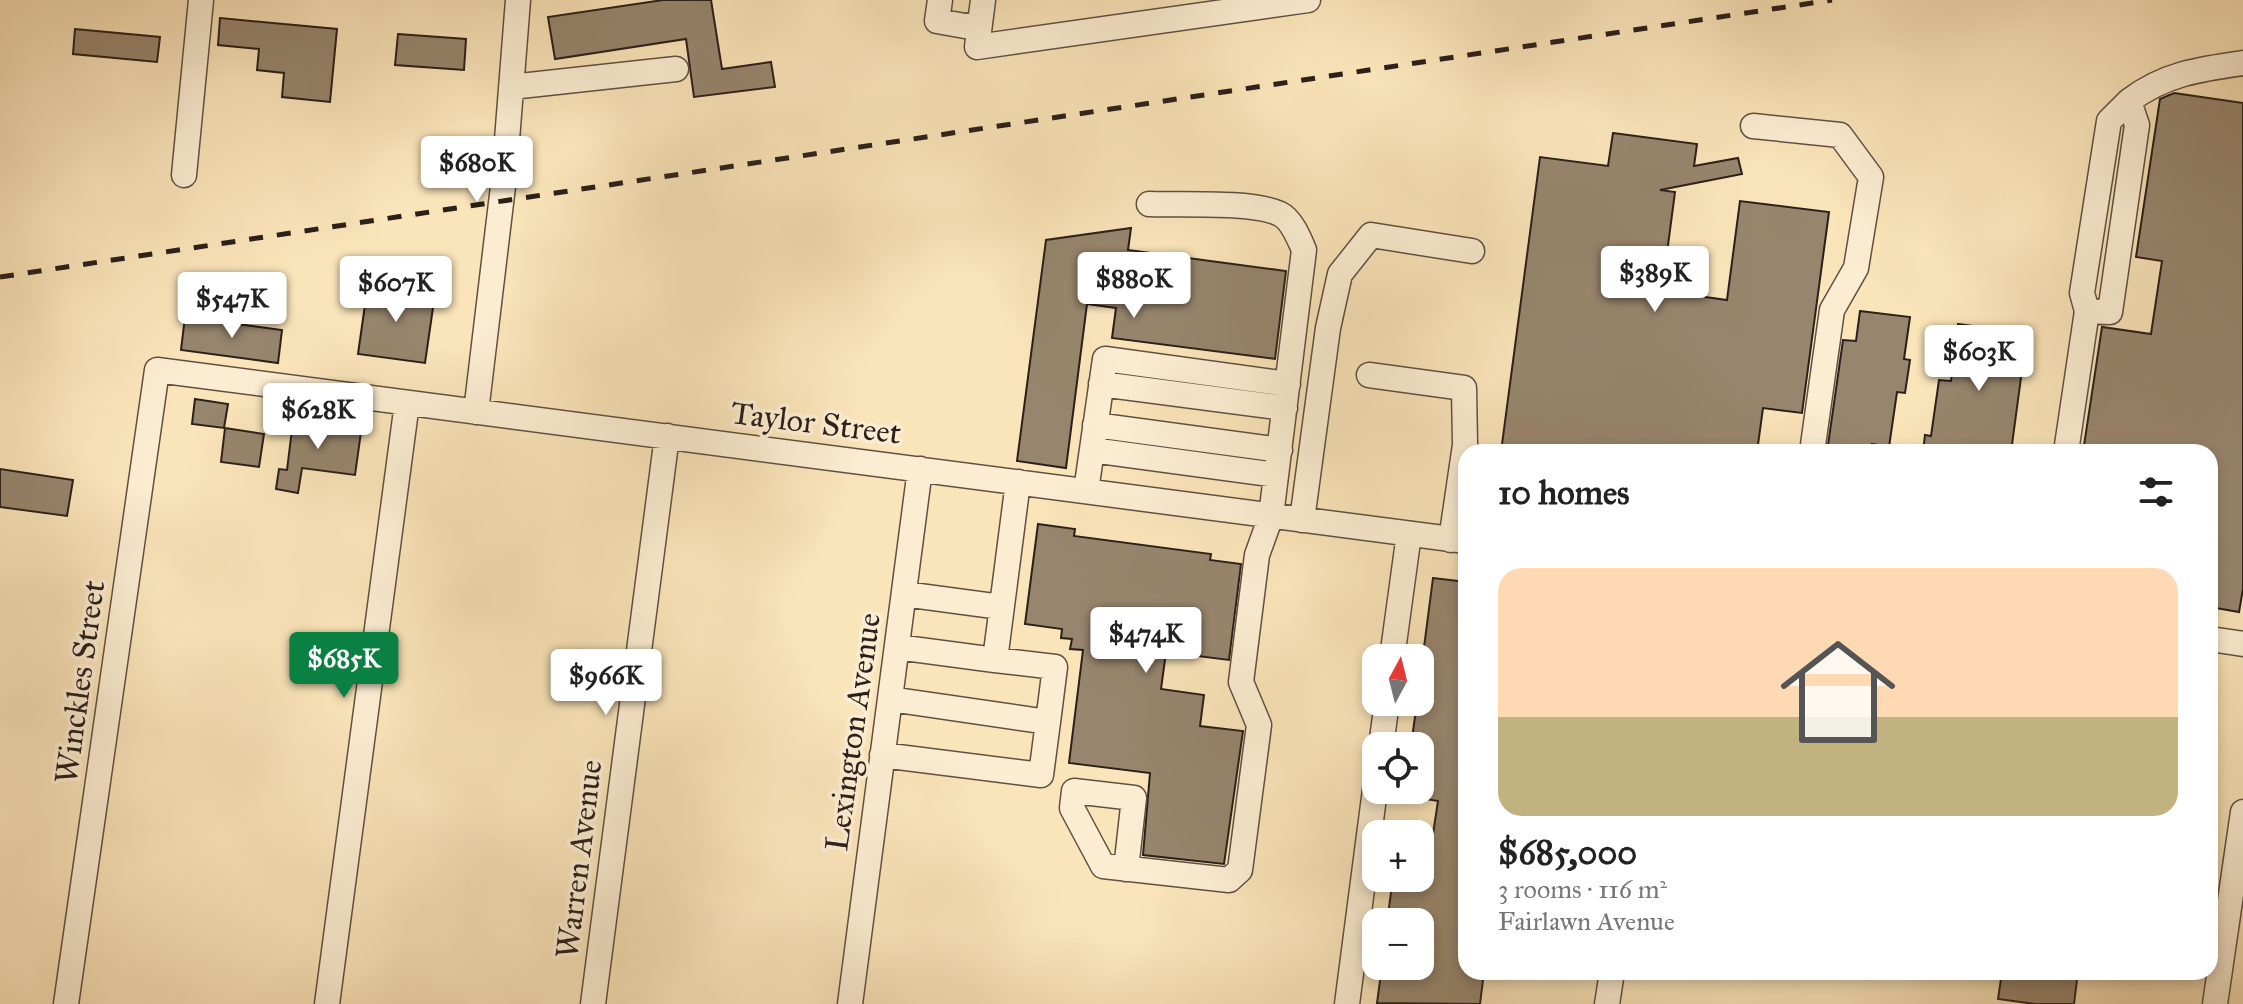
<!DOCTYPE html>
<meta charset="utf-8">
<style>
:root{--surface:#fff;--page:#f2f2f2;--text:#222;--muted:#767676;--line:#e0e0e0;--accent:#0b8043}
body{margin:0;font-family:"IM FELL Great Primer",serif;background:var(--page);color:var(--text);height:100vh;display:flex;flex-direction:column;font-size:30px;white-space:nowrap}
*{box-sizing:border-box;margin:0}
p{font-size:26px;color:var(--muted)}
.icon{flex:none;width:44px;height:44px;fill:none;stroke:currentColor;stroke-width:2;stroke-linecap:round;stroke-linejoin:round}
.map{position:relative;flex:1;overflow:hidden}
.sheet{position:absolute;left:1458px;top:444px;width:760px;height:536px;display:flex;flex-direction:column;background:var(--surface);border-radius:24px;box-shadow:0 4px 12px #0003}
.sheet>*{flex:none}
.needle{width:52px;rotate:7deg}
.buttons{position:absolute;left:1362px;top:644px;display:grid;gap:16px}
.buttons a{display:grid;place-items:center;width:72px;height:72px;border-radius:16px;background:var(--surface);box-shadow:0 4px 12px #0003;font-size:40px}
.price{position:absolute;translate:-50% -68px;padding:0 18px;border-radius:8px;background:#fff;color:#222;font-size:26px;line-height:52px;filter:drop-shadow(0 2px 4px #0008)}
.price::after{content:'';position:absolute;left:50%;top:48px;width:24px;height:18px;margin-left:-12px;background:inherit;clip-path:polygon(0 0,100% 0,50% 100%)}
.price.selected{background:var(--accent);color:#fff}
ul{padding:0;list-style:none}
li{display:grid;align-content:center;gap:16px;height:424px;padding:0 40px}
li+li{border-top:2px solid var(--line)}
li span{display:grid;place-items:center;height:248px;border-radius:24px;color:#555}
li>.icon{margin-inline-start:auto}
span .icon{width:144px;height:144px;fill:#fffc;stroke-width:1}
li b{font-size:34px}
h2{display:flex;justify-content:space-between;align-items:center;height:96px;padding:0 40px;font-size:34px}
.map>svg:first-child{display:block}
.building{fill:#97856d;stroke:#2b1f1a;stroke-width:2}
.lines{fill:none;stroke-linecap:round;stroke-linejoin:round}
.minor-casing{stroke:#5f5042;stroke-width:27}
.minor{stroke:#fcedd2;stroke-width:24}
.rail{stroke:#2b1f1a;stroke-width:5;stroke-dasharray:14 14;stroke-linecap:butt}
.labels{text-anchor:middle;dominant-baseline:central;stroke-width:7;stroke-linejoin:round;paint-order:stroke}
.street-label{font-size:32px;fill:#2b1f1a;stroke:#fcedd2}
</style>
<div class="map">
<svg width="2243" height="1004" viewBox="0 0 2243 1004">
<rect width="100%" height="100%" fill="#fae4b9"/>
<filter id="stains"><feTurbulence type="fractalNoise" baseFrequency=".0025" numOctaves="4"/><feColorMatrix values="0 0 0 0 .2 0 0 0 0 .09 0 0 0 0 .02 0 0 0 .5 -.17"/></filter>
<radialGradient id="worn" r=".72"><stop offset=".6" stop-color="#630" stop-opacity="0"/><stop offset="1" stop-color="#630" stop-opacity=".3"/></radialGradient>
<path class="building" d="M663,0H711L722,69L771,62L775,87L694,97L686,39L555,59L548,17Z
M220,18L337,29L330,102L282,97L284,73L257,70L259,49L218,45Z
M75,29L160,37L157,62L73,54Z
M398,34L466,39L464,70L395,65Z
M2174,93L2243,103V589L2239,612L2210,607L2213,589L2210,588V452H2083L2102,327L2151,334L2162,261L2136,257L2160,99Z
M1613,133L1697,144L1694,166L1738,158L1742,174L1660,190L1675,192L1662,291L1727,300L1740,201L1829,212L1802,413L1763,408L1757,452H1501L1540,157L1608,166Z
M1131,228L1128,250L1286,271L1275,359L1112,338L1116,308L1087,304L1066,468L1017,461L1046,240Z
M368,284L435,294L425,363L358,354Z
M1860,311L1910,317L1904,359L1910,360L1905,393L1897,392L1889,447L1872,444L1871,452H1827L1843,340L1856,341Z
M185,317L282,330L278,363L181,350Z
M1958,324L2027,333L2011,452H1923L1925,435L1931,436L1939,380L1951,381Z
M195,399L228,404L224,428L192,424Z
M294,413L315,416L314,425L361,432L355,475L302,468L298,493L276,489L279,469L287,470Z
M225,428L264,434L259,467L221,462Z
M0,469L73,480L67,516L0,507Z
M1038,524L1075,529L1074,536L1211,554L1210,560L1241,564L1229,660L1166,652L1161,689L1204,695L1200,726L1243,731L1224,864L1143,855L1150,773L1069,763L1083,650L1070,649L1072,639L1061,638L1062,629L1025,624Z
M1433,578L1466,582V972H1484L1480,1004L1377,1003L1382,966H1420V922H1387L1393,878H1420V832L1433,834L1438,801L1420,798V746H1411L1417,702H1420V678Z
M2002,972H2078L2074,1004H2035L1998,999Z"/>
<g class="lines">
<defs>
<path id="minor" d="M940,0L937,21L965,26L980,24
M983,0L977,47L1308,0
M511,87L676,69
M2129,101C2164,74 2200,69 2243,63
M1753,126L1840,135L1871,177L1856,268L1832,310L1812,452
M184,175L201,0
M1369,375L1464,388L1465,445L1451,540
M1101,384L1285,408
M476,412L504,178L518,0
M1095,425L1280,450
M1092,450L1276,475
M2066,452L2087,311L2082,293L2109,121L2129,101L2137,125L2110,312L2087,311
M1086,491L1105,359L1288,384
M1302,520L1328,328L1340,274L1371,235L1472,251
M904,594L1001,607
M2210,639L2243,644
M897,647L995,660L1018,482
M1392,658L1409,534
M995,660L1055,667L1048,722
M1381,746L1387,702
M882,755L1041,775L1048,722L890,699
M1126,869L1134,798L1074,791L1072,808L1103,866L1229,880L1240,870L1259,725L1241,682L1257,555L1271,516L1304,250C1299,238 1291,219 1280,214C1254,201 1180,205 1149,204
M66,1004L157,370L1466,541
M327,1004L407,403
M593,1004L667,436
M850,1004L920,469
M1347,1004L1376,782
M1607,1004L1612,972
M2215,1004L2243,812"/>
</defs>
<use href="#minor" class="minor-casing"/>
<use href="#minor" class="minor"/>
<path class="rail" d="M0,277L1832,0"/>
</g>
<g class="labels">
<g class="street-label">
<text transform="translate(816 423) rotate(7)">Taylor Street</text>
<text transform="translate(80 682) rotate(-82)">Winckles Street</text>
<text transform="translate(853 732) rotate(-82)">Lexington Avenue</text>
<text transform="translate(579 859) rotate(-83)">Warren Avenue</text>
</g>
</g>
<rect width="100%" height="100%" filter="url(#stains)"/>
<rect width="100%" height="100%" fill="url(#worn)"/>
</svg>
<div class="buttons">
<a><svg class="needle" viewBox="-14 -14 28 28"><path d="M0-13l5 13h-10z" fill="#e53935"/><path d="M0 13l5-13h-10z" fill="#767676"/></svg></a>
<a><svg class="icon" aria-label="locate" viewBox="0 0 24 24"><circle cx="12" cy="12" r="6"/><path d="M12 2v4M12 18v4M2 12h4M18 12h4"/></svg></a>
<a>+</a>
<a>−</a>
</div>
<b class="price" style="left:477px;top:204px">$680K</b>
<b class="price" style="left:1655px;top:314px">$389K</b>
<b class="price" style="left:1134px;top:320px">$880K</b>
<b class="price" style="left:396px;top:324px">$607K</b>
<b class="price" style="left:232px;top:340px">$547K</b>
<b class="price" style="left:1979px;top:393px">$603K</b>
<b class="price" style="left:318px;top:451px">$628K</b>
<b class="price" style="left:1146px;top:675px">$474K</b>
<b class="price selected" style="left:344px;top:700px">$685K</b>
<b class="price" style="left:606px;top:717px">$966K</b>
<section class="sheet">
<h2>10 homes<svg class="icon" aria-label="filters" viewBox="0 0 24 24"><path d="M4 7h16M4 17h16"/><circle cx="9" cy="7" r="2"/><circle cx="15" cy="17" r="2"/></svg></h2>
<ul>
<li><span style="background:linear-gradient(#ffd9b3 60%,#c2b280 0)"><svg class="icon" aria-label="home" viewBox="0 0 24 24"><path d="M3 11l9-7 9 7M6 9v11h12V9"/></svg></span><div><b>$685,000</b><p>3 rooms · 116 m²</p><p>Fairlawn Avenue</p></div></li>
</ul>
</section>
</div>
